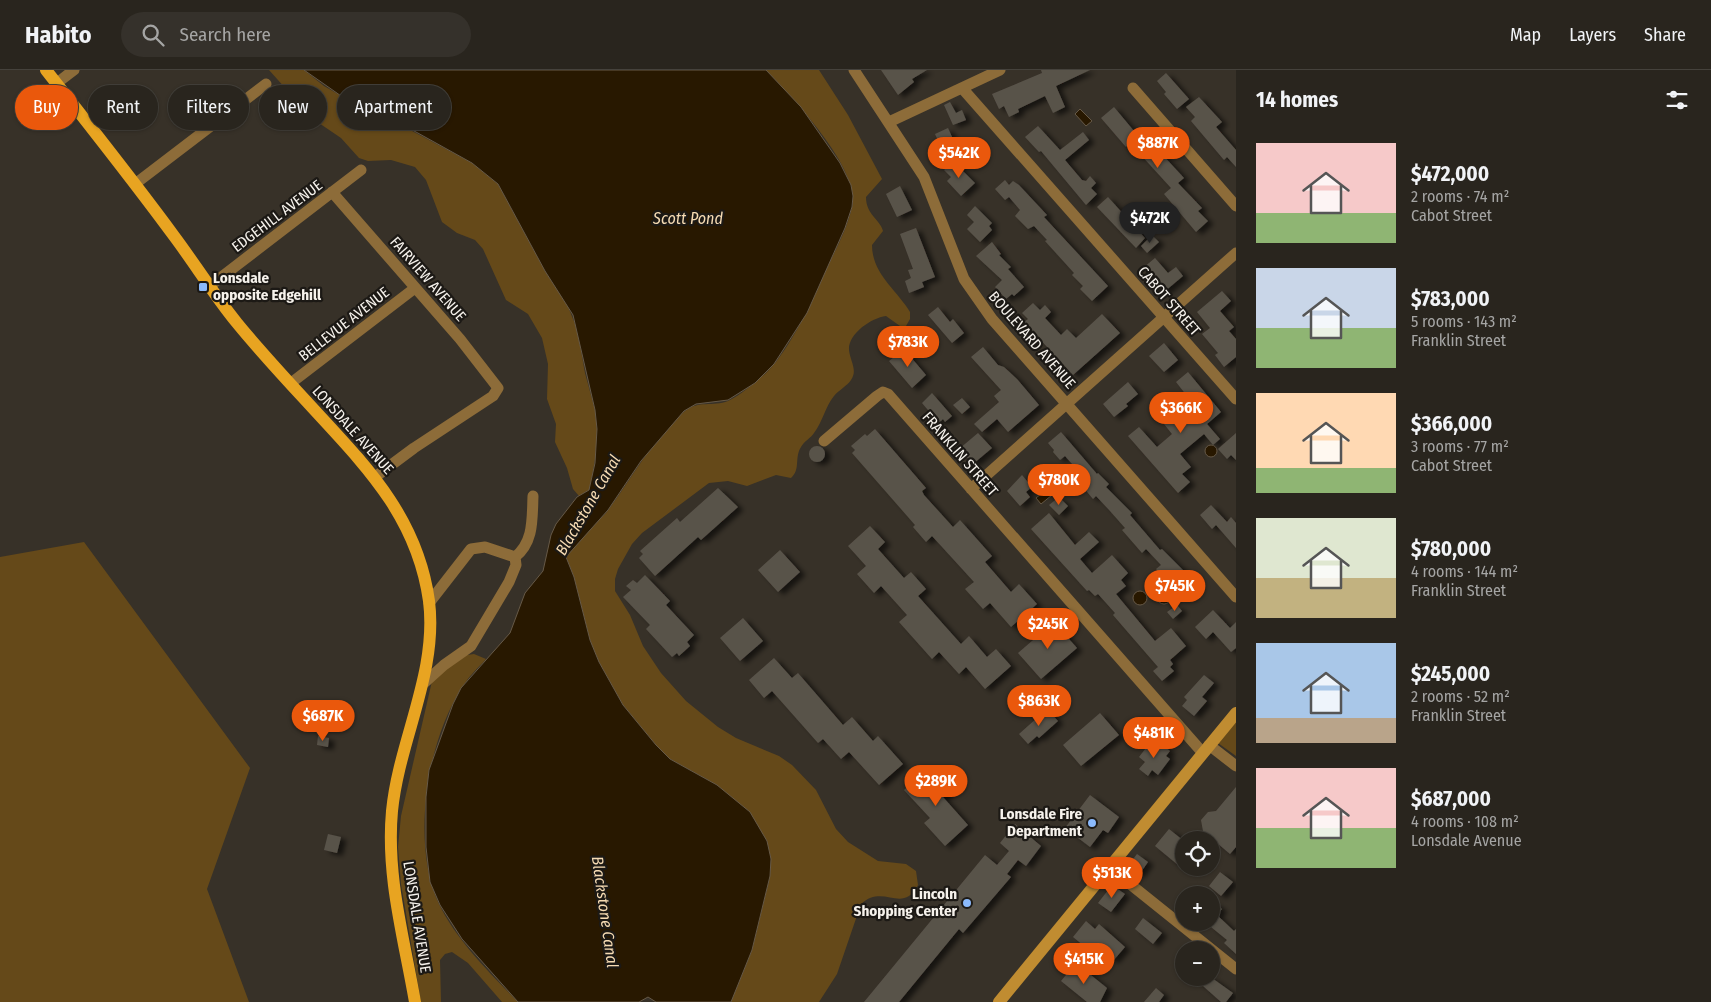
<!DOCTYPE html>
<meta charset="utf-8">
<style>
:root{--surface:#29251e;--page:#35312b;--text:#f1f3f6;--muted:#a5a5a4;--line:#45423c;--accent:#ea580c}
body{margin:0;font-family:"Fira Sans Condensed",sans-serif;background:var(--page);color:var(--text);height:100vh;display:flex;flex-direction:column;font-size:19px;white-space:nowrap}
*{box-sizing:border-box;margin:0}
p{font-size:16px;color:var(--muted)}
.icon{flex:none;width:28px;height:28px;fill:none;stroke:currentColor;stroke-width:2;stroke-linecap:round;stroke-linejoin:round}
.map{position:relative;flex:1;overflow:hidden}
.panel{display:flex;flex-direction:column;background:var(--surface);width:475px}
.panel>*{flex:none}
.top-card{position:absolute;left:15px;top:15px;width:475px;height:45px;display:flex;gap:10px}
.tools{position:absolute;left:1175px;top:761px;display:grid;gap:10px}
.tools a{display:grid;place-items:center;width:45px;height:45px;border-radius:50%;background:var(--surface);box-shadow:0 1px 4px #0004,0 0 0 1px var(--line);font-size:25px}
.price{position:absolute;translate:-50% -42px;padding:0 11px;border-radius:18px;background:var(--accent);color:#fff;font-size:16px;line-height:32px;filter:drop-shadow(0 1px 2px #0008)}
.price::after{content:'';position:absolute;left:50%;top:30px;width:15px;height:11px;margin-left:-8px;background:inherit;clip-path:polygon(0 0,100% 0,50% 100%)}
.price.on{background:#222;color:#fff}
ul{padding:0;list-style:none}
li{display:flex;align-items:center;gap:15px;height:125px;padding:0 20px}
li span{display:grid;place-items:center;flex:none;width:140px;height:100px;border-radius:0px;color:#555}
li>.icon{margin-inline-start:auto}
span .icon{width:60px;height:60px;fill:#fffc;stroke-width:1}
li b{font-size:21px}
h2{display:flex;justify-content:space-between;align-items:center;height:60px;padding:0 20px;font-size:21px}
.pill{padding:0 18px;border-radius:22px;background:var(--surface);box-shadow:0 1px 4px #0004,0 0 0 1px var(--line);font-size:18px;line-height:45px}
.pill.on{background:var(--accent);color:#fff}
header{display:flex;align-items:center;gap:30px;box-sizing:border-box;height:70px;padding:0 25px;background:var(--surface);border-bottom:1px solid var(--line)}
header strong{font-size:24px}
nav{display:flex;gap:28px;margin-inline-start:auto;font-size:18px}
.search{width:350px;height:45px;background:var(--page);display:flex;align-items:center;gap:12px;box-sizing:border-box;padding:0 18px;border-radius:28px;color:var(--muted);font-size:19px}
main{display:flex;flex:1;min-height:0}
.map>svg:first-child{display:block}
.green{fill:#654919}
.water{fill:#281800;stroke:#665947}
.building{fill:#59534a;filter:url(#shadow)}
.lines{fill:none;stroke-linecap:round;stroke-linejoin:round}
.street{stroke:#8d6c39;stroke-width:11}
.secondary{stroke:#c08c31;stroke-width:12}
.primary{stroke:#e8a421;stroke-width:12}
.poi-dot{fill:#8bbafc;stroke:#1c1915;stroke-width:2}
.labels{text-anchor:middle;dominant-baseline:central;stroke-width:4.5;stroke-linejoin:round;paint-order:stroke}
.street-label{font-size:15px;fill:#f6f2ec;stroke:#1c1915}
.poi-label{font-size:15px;font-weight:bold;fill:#f6f2ec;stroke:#1c1915;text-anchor:end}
.water-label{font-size:16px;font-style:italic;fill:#f6dbb3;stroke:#1c1915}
</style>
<header>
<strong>Habito</strong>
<div class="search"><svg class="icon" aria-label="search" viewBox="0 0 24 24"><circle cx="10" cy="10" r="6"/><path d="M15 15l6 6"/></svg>Search here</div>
<nav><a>Map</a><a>Layers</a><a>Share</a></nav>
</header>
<main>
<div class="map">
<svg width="1236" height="932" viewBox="0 0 1236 932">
<defs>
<filter id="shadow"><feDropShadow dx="5.5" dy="3" stdDeviation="2.5" flood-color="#0009"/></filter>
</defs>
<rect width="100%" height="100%" fill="#373128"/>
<path class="green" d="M269,0H304L324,16L362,38L384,46L472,93L498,114L545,201L567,234L577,259L585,303L595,340L597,359V377L591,413L589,420L579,426L573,419L567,398L555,372L556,354L547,329L548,294L542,268L528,244L506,230L483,179L475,170L457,163L442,152L426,110L415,97L391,90L368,91L359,88L341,68L313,49Z
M766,0H819L848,45L882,109L866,127C866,145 880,149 883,161L872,175C872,204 897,220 910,242V249L906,256H900L886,246C871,248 848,264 849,280C850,291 858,300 851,310C847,316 839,320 834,326C825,337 823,351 814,363C811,368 804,371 801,377C794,388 801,399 791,408L776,405L747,416L728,411L709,413L642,463L632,474L618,499L615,509V521L630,545L643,576L661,603L686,631L718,657L736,668L779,686L792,695L816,720L836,759L848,772L878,791L906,794L916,801L918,815C902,845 884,813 861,834L837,904L819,932H731L752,880L770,806L717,715L670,689L656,675L623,635L599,592L590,570L574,507L566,487C575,468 596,456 609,439C631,410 656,363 685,341C698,330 713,337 728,331C741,325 754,313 765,304C785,286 809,239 819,214C830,190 846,164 852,137C861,98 791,27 766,0Z
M84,472L250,698L207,819L249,932H0V487Z
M474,584L486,589C478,598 468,607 462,618C426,672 411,775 439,834C457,871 490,903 518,932H502L468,893L452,882L445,884L440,890L441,932H421L401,814L398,777L401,746L432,611L460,586Z
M1236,652V686L1218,673Z"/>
<path class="water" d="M304,0H766L801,37L840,93L851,115L853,126L852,137L845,158L807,243L774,294L755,313L728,330L696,334L684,341L641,391L608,440L566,487L574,507L590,570L599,592L623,635L656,675L670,689L717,715L750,742L767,771L771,789L770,806L752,880L731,932H656L648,927L639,932H518L462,869L440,835L430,812L426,777V727L429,700L453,634L461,618L510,563L525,523L543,501L551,465L556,454L577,427L589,420L595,393L597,359L595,340L573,245L545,201L498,114L472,93L407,57L344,28Z
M1080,39L1092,51L1086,56L1075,44Z
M1205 381a6 6 0 1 1 12 0a6 6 0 1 1-12 0Z
M1047,419L1052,425L1041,434L1036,428Z
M1157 527a7 7 0 1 1 14 0a7 7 0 1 1-14 0Z
M1133 528a7 7 0 1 1 14 0a7 7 0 1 1-14 0Z"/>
<path class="building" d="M881,0H927L912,9L914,12L898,25Z
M1041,0H1090L1056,16L1065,37L1053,43L1045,26L1018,39L1019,42L1009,47L1004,36L999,39L992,24L1042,3Z
M1166,3L1189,29L1177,39L1164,24L1166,22L1157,11Z
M1199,27L1222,52L1216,57L1236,80V97L1227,87L1224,90L1191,51L1195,47L1186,37Z
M950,32L956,43L962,40L966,50L953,55L944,35Z
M1114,37L1144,73L1148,69L1184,108L1178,113L1202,138L1198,141L1208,151L1196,162L1164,124L1171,118L1130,73L1126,77L1101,48Z
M1038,56L1060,80L1083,62L1089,70L1065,90L1082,110L1086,111L1090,106L1096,113L1091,118L1097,124L1086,135L1041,81L1039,82L1025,67Z
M948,58L957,78L944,84L935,64Z
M953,91L975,113L961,126L947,111L951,107L944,100Z
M1005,110L1009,115L1013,111L1019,115L1047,145L1044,147L1108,216L1092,231L1080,219L1083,216L1072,205L1074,203L1045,171L1047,170L1034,156L1028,159L1015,146L1020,140L1009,127L1005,130L995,119Z
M900,116L912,140L897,147L886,124Z
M1108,127L1145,168L1136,178L1097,137Z
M975,136L992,153L989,156L992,160L980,172L967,159L974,152L967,145Z
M916,158L935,207L922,212L924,217L909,223L905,211L911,208L908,200L913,199L900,164Z
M1152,165L1159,172L1147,183L1141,176Z
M992,172L1001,184L999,185L1011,197L1008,199L1024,217L1014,226L1012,224L1006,229L995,217L1002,210L976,186Z
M1155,188L1168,203L1176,197L1183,206L1164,222L1143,198Z
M1222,221L1231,231L1220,241L1234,257L1229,261L1236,269V287L1224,297L1215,285L1218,283L1202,264L1210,258L1197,242Z
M1033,233L1040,240L1045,235L1051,242L1045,248L1061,265L1067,259L1076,268L1102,244L1120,263L1073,305L1024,252L1028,249L1022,243Z
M938,237L950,252L953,249L964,263L952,273L928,245Z
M1164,273L1178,290L1164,302L1149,286Z
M983,277L998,295L1004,297L1017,309L1039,335L1008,362L997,349L982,362L974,354L999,332L994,326L1001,320L971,287Z
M904,279L926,305L912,318L889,291Z
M1188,302L1221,342L1207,354L1220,369L1213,375L1204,364L1180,384L1191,397L1182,404L1190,412L1178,423L1128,366L1139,357L1157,377L1172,364L1164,354L1191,331L1176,312Z
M1128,312L1138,324L1126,334L1128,336L1114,347L1103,334Z
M932,323L952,346L945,352L943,349L939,353L922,333Z
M962,328L970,337L962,344L953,335Z
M875,359L926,418L922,421L924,425L953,457L960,450L992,486L985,492L1011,522L1019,514L1037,534L1011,557L990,533L983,539L965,519L974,512L932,466L926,472L913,457L915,455L852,383L855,380L851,376L865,364L867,366Z
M1061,362L1097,404L1098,403L1109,414L1106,417L1132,443L1130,445L1160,480L1162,479L1193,510L1177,523L1156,499L1161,495L1146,479L1142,483L1122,460L1125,458L1110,441L1096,426L1093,429L1083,417L1088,412L1065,386L1060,390L1053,382L1054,380L1048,373Z
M978,363L992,378L973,394L959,379Z
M1236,363V390L1231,385L1227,389L1218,379Z
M809 384a8 8 0 1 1 16 0a8 8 0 1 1-16 0Z
M1022,405L1032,417L1026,422L1030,427L1020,436L1007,421Z
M718,418L738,437L701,470L698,467L655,506L639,488L643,484L640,481L677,448L680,452Z
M1059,427L1068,436L1059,445L1049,435Z
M1211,435L1227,452L1231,447L1236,453V478L1216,455L1212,459L1200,445Z
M1049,443L1075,475L1089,462L1099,472L1080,489L1092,503L1112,485L1128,503L1121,510L1126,516L1116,524L1155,571L1171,558L1186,576L1170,590L1173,594L1170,597L1174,601L1162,611L1153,601L1158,597L1113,545L1115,543L1098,524L1095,526L1089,520L1087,521L1031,459Z
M870,456L885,472L878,479L904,508L911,502L926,519L918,526L961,574L969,566L987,587L996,579L1011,596L985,619L966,597L959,604L939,582L932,589L899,552L907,545L881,516L874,523L857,504L866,496L848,476Z
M780,480L800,502L778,522L758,500Z
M645,505L670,531L666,535L694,565L687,572L690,576L679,586L677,583L672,587L646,559L650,555L623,527L631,520L626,516L633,510L637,513Z
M1177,535L1182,541L1173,549L1167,542Z
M1213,540L1230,558L1236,552V578L1231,582L1213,562L1206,569L1195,557Z
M743,548L763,571L740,591L720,568Z
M1054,552L1077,578L1041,609L1018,583Z
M774,588L792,608L798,603L843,655L852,647L873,671L878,666L903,694L879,715L849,682L841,689L823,669L818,673L772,621L764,628L749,610Z
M1204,605L1214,613L1202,627L1207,631L1194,646L1182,636L1187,630L1184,627Z
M1047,639L1058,651L1039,668L1037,666L1028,674L1019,664Z
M1100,643L1119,665L1081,696L1063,675Z
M318,666L329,668L328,677L317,675Z
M1160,673L1170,681L1166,686L1170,689L1158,705L1152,700L1148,706L1139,699L1145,692L1139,687L1149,674L1155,679Z
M928,699L949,722L943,727L968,755L945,776L924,753L930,748L904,720Z
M1236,717V777L1230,784L1203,761L1201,750L1208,742L1216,741Z
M1090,725L1119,747L1108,763L1103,760L1090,777L1065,758Z
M1015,754L1041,776L1026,796L1018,790L1007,804L1011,807L963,863L959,859L899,932H864L985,785L997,795L1009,781L1000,773Z
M1169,759L1184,771V787L1178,795L1155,776Z
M328,764L341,767L337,783L324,780Z
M1137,784L1148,792L1139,805L1127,797Z
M1220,802L1233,812L1221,826L1209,816Z
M1112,815L1125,824L1111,842L1098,833Z
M1215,833L1222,839L1217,845L1234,861L1236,859V884L1224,873L1227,870L1211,857V838Z
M1143,848L1162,863L1153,874L1135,859Z
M1086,851L1095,859L1099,854L1125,877L1113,891L1094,874L1089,880L1073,867Z
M1076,893L1107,918L1100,932H1087L1061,911Z
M1194,908H1212L1233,923L1226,932H1221Z
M1156,918L1164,925L1159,932H1144Z"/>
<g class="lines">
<path class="street" d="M854,0L924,107L964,209L992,249L1236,527
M57,13L74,0
M962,18L1236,329
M1133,18L1236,136
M889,52L1000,0
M135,114L266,14
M332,122L460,269L498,318L493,326L414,378L375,407
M211,215L361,100
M291,313L415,218
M824,371L877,326L883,322L888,324L1202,682
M971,419L1236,183
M515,487C534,472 532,449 533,426
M423,614L444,595L471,576L509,512L516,495L515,487L485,477L471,479L429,533
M1209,675L1236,696
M1110,798L1236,899"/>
<path class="secondary" d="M999,932L1236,643"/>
<path class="primary" d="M46,0C89,55 133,110 174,166C195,194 214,225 237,253C259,280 284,307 308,333C364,394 417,445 429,531C438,603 399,670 392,741C386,806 404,868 415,932"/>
</g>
<g class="poi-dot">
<rect x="198" y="212" width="10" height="10" rx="2.5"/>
<circle cx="1092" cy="753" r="5"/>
<circle cx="967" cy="833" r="5"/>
</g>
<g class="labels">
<g class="street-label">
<text transform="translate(277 146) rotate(-37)">EDGEHILL AVENUE</text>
<text transform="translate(428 209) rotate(49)">FAIRVIEW AVENUE</text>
<text transform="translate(1169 231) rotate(49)">CABOT STREET</text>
<text transform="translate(344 254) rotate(-38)">BELLEVUE AVENUE</text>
<text transform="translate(1032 270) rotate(49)">BOULEVARD AVENUE</text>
<text transform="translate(353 360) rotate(48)">LONSDALE AVENUE</text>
<text transform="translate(960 384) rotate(49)">FRANKLIN STREET</text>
<text transform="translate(417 847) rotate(81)">LONSDALE AVENUE</text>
</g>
<g class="poi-label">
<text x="213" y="208" text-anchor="start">Lonsdale<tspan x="213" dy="17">opposite Edgehill</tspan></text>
<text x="1082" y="744">Lonsdale Fire<tspan x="1082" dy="17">Department</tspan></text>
<text x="957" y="824">Lincoln<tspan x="957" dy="17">Shopping Center</tspan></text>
</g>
<g class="water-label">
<text x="688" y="148">Scott Pond</text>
<text transform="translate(588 435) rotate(-60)">Blackstone Canal</text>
<text transform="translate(605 842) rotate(82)">Blackstone Canal</text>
</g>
</g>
</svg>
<div class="tools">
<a><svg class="icon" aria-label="locate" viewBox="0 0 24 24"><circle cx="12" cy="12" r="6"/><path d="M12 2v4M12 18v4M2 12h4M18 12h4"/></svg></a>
<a>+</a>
<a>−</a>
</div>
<b class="price" style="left:1158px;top:99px">$887K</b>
<b class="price" style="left:959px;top:109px">$542K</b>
<b class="price on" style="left:1150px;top:174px">$472K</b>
<b class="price" style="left:908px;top:298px">$783K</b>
<b class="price" style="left:1181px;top:364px">$366K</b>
<b class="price" style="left:1059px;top:436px">$780K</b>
<b class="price" style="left:1175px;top:542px">$745K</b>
<b class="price" style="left:1048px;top:580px">$245K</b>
<b class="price" style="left:1039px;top:657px">$863K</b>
<b class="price" style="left:323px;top:672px">$687K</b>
<b class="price" style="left:1154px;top:689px">$481K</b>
<b class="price" style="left:936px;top:737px">$289K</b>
<b class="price" style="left:1112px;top:829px">$513K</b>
<b class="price" style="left:1084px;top:915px">$415K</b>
<div class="top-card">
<a class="pill on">Buy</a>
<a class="pill">Rent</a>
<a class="pill">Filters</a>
<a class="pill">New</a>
<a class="pill">Apartment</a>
</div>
</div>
<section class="panel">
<h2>14 homes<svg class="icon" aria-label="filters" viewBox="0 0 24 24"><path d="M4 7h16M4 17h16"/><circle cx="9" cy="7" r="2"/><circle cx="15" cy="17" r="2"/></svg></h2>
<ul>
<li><span style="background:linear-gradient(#f6c9c9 70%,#8fb573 0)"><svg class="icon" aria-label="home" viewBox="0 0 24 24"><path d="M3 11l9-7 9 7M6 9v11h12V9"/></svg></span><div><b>$472,000</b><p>2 rooms · 74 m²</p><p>Cabot Street</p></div></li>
<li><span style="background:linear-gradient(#c9d6e8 60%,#8fb573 0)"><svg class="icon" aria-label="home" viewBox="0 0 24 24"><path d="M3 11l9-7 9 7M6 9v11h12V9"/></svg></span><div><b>$783,000</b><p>5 rooms · 143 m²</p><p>Franklin Street</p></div></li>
<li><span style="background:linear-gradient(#ffd9b3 75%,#8fb573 0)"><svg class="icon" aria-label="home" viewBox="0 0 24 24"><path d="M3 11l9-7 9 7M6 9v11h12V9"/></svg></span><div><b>$366,000</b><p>3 rooms · 77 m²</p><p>Cabot Street</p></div></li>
<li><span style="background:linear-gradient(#dfe7d0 60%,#c2b280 0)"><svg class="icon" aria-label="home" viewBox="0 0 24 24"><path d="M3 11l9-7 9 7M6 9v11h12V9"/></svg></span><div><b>$780,000</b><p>4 rooms · 144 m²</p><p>Franklin Street</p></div></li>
<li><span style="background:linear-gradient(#a9c7e8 75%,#b9a48a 0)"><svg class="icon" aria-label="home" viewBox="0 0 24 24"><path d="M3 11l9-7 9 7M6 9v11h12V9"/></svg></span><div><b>$245,000</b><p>2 rooms · 52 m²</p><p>Franklin Street</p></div></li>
<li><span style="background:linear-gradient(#f6c9c9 60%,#8fb573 0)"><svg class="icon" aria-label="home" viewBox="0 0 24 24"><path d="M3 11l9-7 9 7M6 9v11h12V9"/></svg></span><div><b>$687,000</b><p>4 rooms · 108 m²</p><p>Lonsdale Avenue</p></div></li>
</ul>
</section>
</main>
